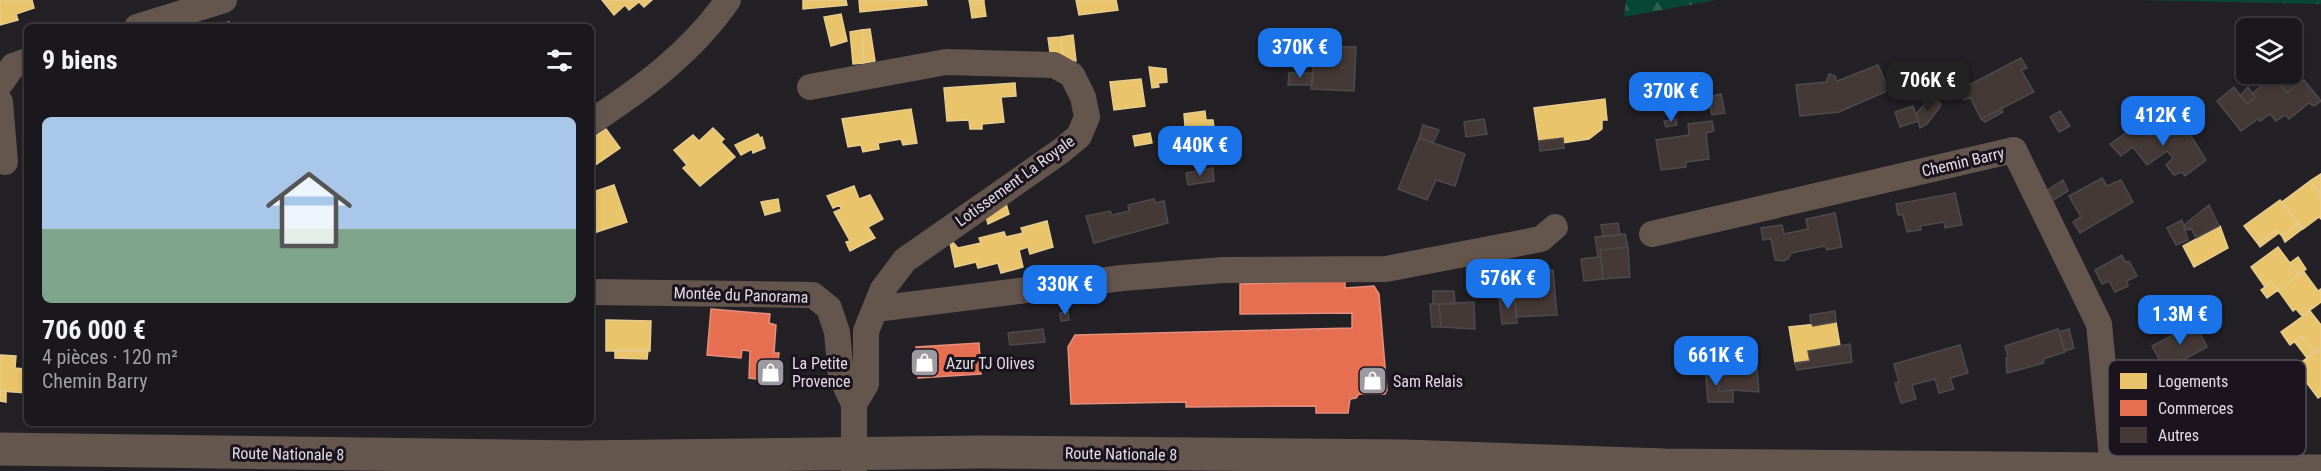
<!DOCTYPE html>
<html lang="fr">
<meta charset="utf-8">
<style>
:root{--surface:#1a181c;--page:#232125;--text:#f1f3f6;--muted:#9fa0a3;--line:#38373b;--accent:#1a73e8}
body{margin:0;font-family:"Roboto Condensed",sans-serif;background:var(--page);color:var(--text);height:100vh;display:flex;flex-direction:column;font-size:22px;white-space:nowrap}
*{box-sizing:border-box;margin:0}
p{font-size:20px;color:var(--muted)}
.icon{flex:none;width:33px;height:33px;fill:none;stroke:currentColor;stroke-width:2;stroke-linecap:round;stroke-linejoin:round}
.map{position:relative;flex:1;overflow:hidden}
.sheet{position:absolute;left:24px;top:24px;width:570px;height:402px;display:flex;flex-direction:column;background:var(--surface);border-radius:9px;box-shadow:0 3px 9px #0003,0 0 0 2px var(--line)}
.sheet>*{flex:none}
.controls{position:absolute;left:2236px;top:18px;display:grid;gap:12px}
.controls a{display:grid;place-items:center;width:66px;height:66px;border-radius:9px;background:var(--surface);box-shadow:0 3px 9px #0003,0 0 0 2px var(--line);font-size:30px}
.price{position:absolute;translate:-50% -51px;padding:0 14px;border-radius:12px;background:var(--accent);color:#fff;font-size:20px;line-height:39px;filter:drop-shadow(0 2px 3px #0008)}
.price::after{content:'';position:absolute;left:50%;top:36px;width:18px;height:14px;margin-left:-9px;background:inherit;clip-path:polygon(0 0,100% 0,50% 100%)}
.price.selected{background:#222;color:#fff}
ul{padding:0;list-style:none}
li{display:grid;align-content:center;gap:12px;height:318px;padding:0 18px}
li span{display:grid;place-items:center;height:186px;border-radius:9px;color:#555}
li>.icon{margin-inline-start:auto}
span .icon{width:108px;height:108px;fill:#fffc;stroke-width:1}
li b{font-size:26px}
h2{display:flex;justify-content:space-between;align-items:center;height:72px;padding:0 18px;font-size:26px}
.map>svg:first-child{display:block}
.forest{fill:url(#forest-firs)}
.homes{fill:#e9c46a;stroke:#e6cb8e;stroke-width:1.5}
.shops{fill:#e76f51;stroke:#e58f7d;stroke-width:1.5}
.building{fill:#443936;stroke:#4e4a4b;stroke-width:1.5}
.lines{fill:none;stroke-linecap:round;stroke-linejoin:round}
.minor{stroke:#65564d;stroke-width:26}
.primary{stroke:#66574e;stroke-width:33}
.labels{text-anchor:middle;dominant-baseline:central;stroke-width:6;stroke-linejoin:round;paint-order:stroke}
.street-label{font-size:16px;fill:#e0dbe3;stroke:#1b141f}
.poi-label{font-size:16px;fill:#e0dbe3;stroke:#1b141f;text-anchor:start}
.key{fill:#1b141f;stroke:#56505a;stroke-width:1.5}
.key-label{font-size:16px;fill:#e0dbe3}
</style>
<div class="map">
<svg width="2321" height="471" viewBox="0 0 2321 471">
<defs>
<pattern id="forest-firs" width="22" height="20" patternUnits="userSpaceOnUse" patternTransform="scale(1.5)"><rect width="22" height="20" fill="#084733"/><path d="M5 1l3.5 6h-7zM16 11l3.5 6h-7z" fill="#2c6150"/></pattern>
</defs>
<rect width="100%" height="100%" fill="#232026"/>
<path class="forest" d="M1626,0H1716L1624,17Z
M2135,0H2321V4Z"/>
<path class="homes" d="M0,0H32L34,8L16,14L18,20L0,25Z
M602,0H652L644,7L639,2L629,10L625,5L614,15Z
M803,0H846L847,5L803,9Z
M859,0H926L927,5L860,12Z
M969,0H984V3L970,5Z
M1076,0H1116L1118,10L1079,15Z
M984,3L986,16L972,18L970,5Z
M841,14L847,41L831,46L824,17Z
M229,22L231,27H211V26Z
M870,29L875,61L864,63L862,30Z
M862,30L864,63L853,64L850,32Z
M1073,35L1076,61L1063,60L1061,37Z
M1061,37L1063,60L1051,59L1048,38Z
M1149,67L1166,69L1167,82L1158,83L1159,87L1152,88Z
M1141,79L1145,106L1114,110L1110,82Z
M1015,83L1016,96L1001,97L1004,122L982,124V129H970L969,120L947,121L944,88Z
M1605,99L1607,120H1602V129L1589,139L1563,143V138L1539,141L1534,108Z
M911,109L917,143L903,145L901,139L878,143L879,149L863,152L861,145L848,147L842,119Z
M1205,111L1206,120H1213L1216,142L1206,144L1207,157L1188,160L1184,114Z
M713,128L724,139L721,142L735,157L700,186L683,168L687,165L674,150L693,135L699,141Z
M606,129L620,148L591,168V139Z
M1150,133L1152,143L1135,146L1133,136Z
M758,134L760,138L762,137L765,148L753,153L752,149L741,155L735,145Z
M2321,174V196L2310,181Z
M2310,181L2321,196V219L2319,217L2303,229L2282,202Z
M614,185L627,222L591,234V203L596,202L593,192Z
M854,186L859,199L870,195L883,219L868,227L875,238L850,251L846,242L850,241L834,212L841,209L840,205L833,208L827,196Z
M23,190H27V217H23Z
M778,199L780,211L765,215L761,202Z
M1005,200L1009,214L988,224L985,213Z
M2280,200L2298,224L2282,236L2276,230L2258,244L2244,226Z
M1047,221L1053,247L1030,254L1028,247L1019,250L1023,267L1001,273L998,263L978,268L976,262L955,267L949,238L958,248L981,243L979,238L1004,232L1006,237L1023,233L1021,228Z
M2298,224L2302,229L2285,242L2282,236Z
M2220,226L2228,248L2194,267L2183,246Z
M2276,230L2279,233L2260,247L2258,244Z
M2278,247L2299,275L2278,290L2272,282L2265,287L2251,267Z
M2298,257L2306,269L2299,275L2290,263Z
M2304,272L2318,291L2321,289V302L2302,316L2296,309L2293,311L2278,290Z
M2272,282L2278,290L2267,298L2261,290Z
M2310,311L2321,325V348L2314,353L2302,336L2290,345L2281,332Z
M606,320L651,321L650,351H606Z
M1836,322L1840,346L1808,351L1810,361L1795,363L1789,327Z
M2302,336L2314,353L2307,358L2294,341Z
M2321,348V396L2318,398L2295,367Z
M615,350H648L647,359L615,358Z
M0,355L16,356L15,368L25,369L27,359V393L0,391Z
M0,391H6V402L0,401Z"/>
<path class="shops" d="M1345,281V288L1374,286L1379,294L1387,390L1385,394H1359L1356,398L1350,399L1348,413H1316V406L1186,407V402L1071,404L1068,347L1075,335L1352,328V313L1240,314V284Z
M711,309L770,314L769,323L776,325L774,353H779L776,381L749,378L750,351L742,350L741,358L707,355Z
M979,343L981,374L918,378L916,347Z"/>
<path class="building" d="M1309.5 46a5.5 5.5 0 1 1 11 0a5.5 5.5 0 1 1-11 0Z
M1321,46L1356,47L1354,91L1311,89L1315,52Z
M2021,58L2027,68L2021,70L2034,92L1981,119L1970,97L1964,100L1959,90Z
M1878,65L1889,90L1839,112L1800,116L1796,85L1826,82L1829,74L1835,76L1837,81Z
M1289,73H1313L1312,85H1288Z
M2272,77L2287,93L2304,80L2321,101L2314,106L2309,103L2289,119L2285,115L2276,121L2270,114L2260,121L2258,119L2241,131L2217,101L2234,87L2247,104L2255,97L2253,93Z
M2291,81L2296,86L2287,93L2282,88Z
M2248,87L2255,97L2247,104L2240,96Z
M1721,94L1725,113L1712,115L1708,97Z
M1932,96L1941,104L1940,107L1927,124L1920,128L1916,114Z
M1913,106L1918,121L1900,127L1895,112Z
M2001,109L2003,112L1985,122L1981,119Z
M2060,111L2070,126L2059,132L2050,117Z
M1484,119L1487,134L1466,137L1464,122Z
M1676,119L1677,125L1666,127L1664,121Z
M2172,119L2177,126L2183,123L2206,160L2185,176L2182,172L2174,175L2166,165L2173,158L2167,151L2147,165L2133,147L2121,156L2110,144L2140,123L2149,136Z
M1712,121L1714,131L1706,133L1709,159L1686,162V167L1661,170L1656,140L1689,135L1688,124Z
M1423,125L1439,130L1433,143L1419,138Z
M1419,138L1465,154L1455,186L1436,180L1427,200L1398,189Z
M1563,138L1564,148L1540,151L1539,141Z
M1213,168L1214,181L1188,185L1186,173Z
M2102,178L2107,186L2121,180L2133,202L2080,233L2073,222L2081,217L2069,196Z
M2063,180L2068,191L2049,203L2043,193Z
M1955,193L1962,225L1945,228L1944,222L1920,226L1921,230L1907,232L1903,215H1898L1896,204Z
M1154,199L1155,203L1164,201L1168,223L1094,243L1086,216L1110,211L1112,215L1129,211L1128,205Z
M2209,205L2219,226L2196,238L2191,228L2185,231L2184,225Z
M1835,213L1842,247L1827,250L1825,246L1791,253L1789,258L1784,261L1775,260L1771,239L1763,240L1761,228L1782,225L1784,234L1808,229L1806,219Z
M2182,220L2188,240L2176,245L2167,228Z
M1618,223L1620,235L1603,237L1601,225Z
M1625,234L1628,247L1600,250L1601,257H1598L1595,237Z
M1628,247L1630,277L1603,279L1600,250Z
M2122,255L2125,262L2129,261L2137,276L2127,281L2128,286L2115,292L2109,281L2102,284L2095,270Z
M1598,257H1601L1603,279L1584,281L1581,259Z
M1553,270L1557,315L1516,317L1514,286H1523L1522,272Z
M1433,291H1454L1455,304H1433Z
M1499,297H1515L1517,323L1502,324Z
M1474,302L1475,329L1441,327L1439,304Z
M1430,304H1439L1441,327H1432Z
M1068,311L1069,320L1061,321L1060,313Z
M1835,311L1836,322L1813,326L1811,323L1810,315Z
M2195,323L2207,347L2165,370L2152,346Z
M1043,329L1045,342L1010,345L1008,333Z
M2058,329L2065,352L2043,359L2044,363L2007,373L2006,358L2008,357L2005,346Z
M2069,329L2074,348L2065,351L2059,332Z
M1850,344L1852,362L1797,370L1795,363L1810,361L1808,351Z
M1960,345L1968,373L1950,378L1954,389L1939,393L1935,379L1912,385L1916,399L1901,403L1895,383L1899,382L1894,364Z
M1705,365L1717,366L1719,392L1733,390V402H1708Z
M1757,369L1759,392L1733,390L1719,392L1718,370Z"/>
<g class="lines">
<path class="minor" d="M137,27L224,0
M0,84L13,66L27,61
M810,87L946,62L1054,65L1072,75L1083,97L1087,117L1079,136L1061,151L905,260L883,289L866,331V384L854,404
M0,102L5,162
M591,122C642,89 693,51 728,0
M1652,234L2014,150L2099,324L2113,469
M591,292L813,295L829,308L837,332L841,376L854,404V471
M875,309L1122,278L1223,270L1386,269L1541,239L1555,227"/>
<path class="primary" d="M0,449L576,457L981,452L1404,456L1665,465L2321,471"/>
</g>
<defs>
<symbol id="shop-square" viewBox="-11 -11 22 22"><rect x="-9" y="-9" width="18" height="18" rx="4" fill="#9e9aa1" stroke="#1b141f"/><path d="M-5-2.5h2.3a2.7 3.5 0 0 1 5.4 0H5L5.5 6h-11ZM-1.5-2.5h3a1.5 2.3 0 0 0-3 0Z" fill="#fff"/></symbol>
</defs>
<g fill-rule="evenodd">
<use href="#shop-square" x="908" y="346" width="33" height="33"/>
<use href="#shop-square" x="754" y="356" width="33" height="33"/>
<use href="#shop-square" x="1356" y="364" width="33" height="33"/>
</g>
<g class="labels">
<g class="street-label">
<text transform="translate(1963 162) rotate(-13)">Chemin Barry</text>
<text transform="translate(1015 181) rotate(-36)">Lotissement La Royale</text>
<text transform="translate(741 295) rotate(2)">Montée du Panorama</text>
<text transform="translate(288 454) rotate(1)">Route Nationale 8</text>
<text transform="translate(1121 454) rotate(1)">Route Nationale 8</text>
</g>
<g class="poi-label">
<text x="792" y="363">La Petite<tspan x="792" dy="18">Provence</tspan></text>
<text x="946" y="363">Azur TJ Olives</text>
<text x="1393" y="381">Sam Relais</text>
</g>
</g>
<rect x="2108" y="360" width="198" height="96" rx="9" class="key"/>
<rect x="2120" y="373" width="27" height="16" fill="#e9c46a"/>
<rect x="2120" y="400" width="27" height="16" fill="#e76f51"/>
<rect x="2120" y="427" width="27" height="16" fill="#443936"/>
<g class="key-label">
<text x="2158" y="387">Logements</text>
<text x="2158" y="414">Commerces</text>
<text x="2158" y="441">Autres</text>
</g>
</svg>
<div class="controls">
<a><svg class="icon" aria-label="layers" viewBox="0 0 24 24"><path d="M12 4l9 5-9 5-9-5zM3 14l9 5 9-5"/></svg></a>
</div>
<b class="price" style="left:1300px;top:79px">370K €</b>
<b class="price selected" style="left:1928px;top:112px">706K €</b>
<b class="price" style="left:1671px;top:123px">370K €</b>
<b class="price" style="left:2163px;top:147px">412K €</b>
<b class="price" style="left:1200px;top:177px">440K €</b>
<b class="price" style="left:1508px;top:310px">576K €</b>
<b class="price" style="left:1065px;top:316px">330K €</b>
<b class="price" style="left:2180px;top:346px">1.3M €</b>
<b class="price" style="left:1716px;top:387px">661K €</b>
<section class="sheet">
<h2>9 biens<svg class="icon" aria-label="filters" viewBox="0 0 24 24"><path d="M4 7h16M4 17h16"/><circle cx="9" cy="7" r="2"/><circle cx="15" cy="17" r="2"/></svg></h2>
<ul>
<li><span style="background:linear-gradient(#a9c7e8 60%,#7fa58c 0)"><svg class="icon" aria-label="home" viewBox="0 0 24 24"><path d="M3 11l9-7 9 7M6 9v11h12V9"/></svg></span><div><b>706 000 €</b><p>4 pièces · 120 m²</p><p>Chemin Barry</p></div></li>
</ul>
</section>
</div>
